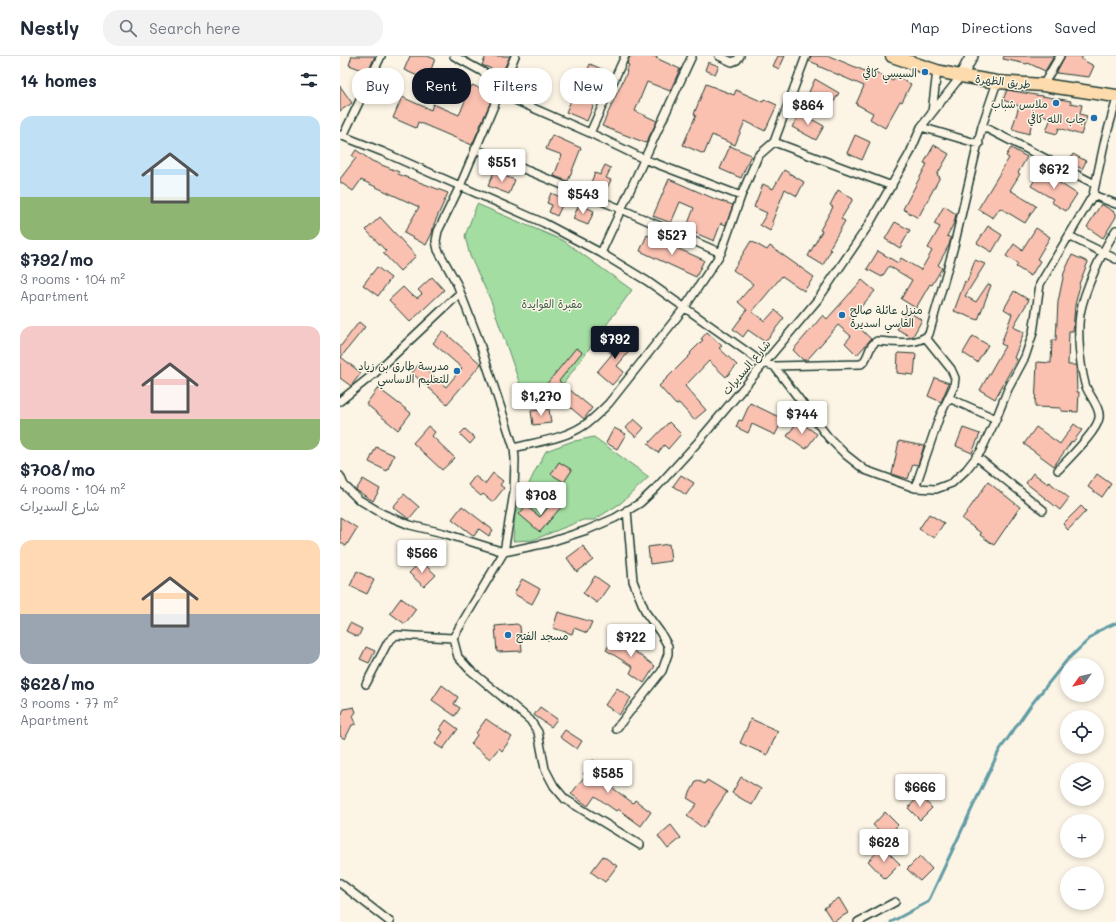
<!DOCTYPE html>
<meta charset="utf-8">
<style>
:root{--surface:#fff;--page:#f2f2f3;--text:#1f2937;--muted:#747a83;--line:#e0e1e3;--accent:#111827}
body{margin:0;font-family:Mali,"Playpen Sans Arabic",sans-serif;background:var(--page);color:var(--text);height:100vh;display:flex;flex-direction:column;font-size:15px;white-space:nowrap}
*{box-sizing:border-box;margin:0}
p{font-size:13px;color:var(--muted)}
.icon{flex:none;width:22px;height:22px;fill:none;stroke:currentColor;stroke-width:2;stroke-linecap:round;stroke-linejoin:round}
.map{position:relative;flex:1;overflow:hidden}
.details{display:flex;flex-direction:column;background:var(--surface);width:340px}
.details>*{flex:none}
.hud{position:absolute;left:12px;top:12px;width:380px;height:36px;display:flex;gap:8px}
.needle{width:26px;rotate:236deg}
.tools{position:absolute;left:720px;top:602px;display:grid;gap:8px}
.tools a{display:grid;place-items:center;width:44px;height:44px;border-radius:50%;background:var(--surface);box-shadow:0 2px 6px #0003;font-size:20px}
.price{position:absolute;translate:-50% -34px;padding:0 9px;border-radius:4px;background:#fff;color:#222;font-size:13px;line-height:26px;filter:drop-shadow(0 1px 2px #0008)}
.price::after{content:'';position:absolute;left:50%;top:24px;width:12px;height:9px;margin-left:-6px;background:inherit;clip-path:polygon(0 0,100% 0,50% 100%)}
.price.active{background:var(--accent);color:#fff}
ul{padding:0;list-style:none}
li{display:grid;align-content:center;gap:8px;height:212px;padding:0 20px}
li span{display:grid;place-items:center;height:124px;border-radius:12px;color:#555}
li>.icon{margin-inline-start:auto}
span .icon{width:72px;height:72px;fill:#fffc;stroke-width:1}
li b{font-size:17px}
h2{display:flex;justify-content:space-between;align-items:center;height:48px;padding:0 20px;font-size:17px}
.tag{padding:0 14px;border-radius:16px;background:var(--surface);box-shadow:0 2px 6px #0003;font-size:14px;line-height:36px}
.tag.active{background:var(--accent);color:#fff}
header{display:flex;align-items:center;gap:24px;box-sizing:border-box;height:56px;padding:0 20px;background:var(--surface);border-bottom:1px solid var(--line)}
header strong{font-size:19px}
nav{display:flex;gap:22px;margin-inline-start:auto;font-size:14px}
.search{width:280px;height:36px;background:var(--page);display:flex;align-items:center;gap:10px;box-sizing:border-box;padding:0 14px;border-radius:16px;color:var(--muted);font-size:15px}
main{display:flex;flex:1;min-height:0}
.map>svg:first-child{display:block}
.green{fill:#a3dda2;stroke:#618d6b}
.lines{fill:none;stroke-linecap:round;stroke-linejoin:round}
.stream{stroke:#629ca5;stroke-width:3}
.building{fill:#fac1b1;stroke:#1f3d34}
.minor-casing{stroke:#1f3d34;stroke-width:10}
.secondary-casing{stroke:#1f3d34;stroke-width:14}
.primary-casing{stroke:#1f3d34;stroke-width:15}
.minor{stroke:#fcf5e5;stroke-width:7}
.secondary{stroke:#fcf5e5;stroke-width:11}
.primary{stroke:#fedbac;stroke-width:12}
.poi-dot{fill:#1f6fb2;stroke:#fcf5e5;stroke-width:1.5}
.labels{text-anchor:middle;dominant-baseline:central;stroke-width:3;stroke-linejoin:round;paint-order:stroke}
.poi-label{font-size:11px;fill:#1f3d34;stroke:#fcf5e5;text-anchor:end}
.street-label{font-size:11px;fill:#1f3d34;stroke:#fcf5e5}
.park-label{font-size:11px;fill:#395d4a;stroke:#fcf5e5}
</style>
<header>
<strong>Nestly</strong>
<div class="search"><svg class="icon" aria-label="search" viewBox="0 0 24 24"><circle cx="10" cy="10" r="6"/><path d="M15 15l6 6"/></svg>Search here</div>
<nav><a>Map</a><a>Directions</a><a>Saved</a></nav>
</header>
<main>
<section class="details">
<h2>14 homes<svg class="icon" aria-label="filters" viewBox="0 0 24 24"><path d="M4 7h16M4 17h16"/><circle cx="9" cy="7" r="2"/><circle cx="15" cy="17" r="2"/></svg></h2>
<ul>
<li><span style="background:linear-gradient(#bfe0f5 65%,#8fb573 0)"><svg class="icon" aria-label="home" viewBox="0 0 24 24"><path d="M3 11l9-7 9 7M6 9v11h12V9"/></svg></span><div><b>$792/mo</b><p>3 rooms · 104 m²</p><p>Apartment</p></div></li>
<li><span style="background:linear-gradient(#f6c9c9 75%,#8fb573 0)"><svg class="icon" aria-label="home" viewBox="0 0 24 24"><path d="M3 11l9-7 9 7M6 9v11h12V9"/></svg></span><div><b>$708/mo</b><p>4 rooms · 104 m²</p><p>شارع السديرات</p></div></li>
<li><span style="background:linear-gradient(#ffd9b3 60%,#9aa5b1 0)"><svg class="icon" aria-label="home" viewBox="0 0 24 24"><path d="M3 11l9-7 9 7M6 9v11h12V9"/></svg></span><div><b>$628/mo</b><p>3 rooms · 77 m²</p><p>Apartment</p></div></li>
</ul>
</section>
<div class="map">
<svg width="776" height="866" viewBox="0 0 776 866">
<rect width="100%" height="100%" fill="#fcf5e5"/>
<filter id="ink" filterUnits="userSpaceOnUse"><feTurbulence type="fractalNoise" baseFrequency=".025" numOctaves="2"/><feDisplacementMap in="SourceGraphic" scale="8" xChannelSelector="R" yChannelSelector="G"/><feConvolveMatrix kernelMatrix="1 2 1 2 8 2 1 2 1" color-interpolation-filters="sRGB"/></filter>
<g filter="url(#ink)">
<path class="green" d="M137,148L224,185L292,234L218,335L184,340L151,245L130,200L125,180Z
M254,381L309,421L281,447L254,464H243L193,484L173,485L175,458L194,417L206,395L230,386Z"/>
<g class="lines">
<path class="stream" d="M551,866L588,846L659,695L691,649L727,604L758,575L776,567"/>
</g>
<path class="building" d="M12,0H35L28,16L9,9Z
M70,0H87L95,3L87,24L64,14Z
M146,0H170L162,17L142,9Z
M290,0H317L316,2L340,13L330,35L307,26L295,55L317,65L306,87L262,70L287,16L286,15L289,9L287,8Z
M438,0H445L439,13L433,10Z
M471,0H489L532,18L533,15L553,25L555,20L571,28L562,46L560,45L545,72L530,63L533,57L516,48L524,30L478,10L479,9L469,5Z
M664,0H714L705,15L688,7L687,8L663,3Z
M725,0H743L741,3L754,10L749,21L716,17Z
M368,6L379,10L375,18L365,14Z
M250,8L271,17L261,39L258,38L247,65L226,56L236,34L239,35Z
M475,23L499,37L489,54L474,46L477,40L469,36Z
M366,28L394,39L396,34L423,46L424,43L437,49L425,75L405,65L395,89L372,79L364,98L343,89L356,59L354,58Z
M132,29L154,38L132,89L78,66L76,72L53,62L62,41L91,54L93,48L119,59Z
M0,30L12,47L0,55Z
M667,34L731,45L730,47L742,49L740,58L747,60L741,79L719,72L717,78L706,75L711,62L695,56L689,78L672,73L679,50L663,44Z
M460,57L484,70L476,84L452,71Z
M212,79L241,92L228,125L214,120L222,99L206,93Z
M515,79L530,86L522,104L507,97Z
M594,89L609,98L597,119L600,121L578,162L563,153L587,108L584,107Z
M390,90L411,99L401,122L380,113Z
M671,92L687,101L678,117L680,118L670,134L696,150L685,167L660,152L653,162L638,153L669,102L666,100Z
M16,94L32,105L59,116L58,118L108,137L94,168L92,177L86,189L64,177L79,151L21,124L13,135L0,126V123L16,102L12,100Z
M733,98L746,105L742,113L729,106Z
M265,109L271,112L266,122L271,124L263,140L248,133L255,117L260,119Z
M701,113L716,122L715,124L737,138L726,155L711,146L713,143L691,130Z
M444,114L464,126L457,140L445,133L432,166L434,167L430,175L420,169L427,157L414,151L423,128L433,133Z
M154,116L175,124L169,138L148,130Z
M329,123L375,143L393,149L386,169L381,167L374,185L346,173L354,152L340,146L331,167L313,160Z
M498,134L513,143L501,163L505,165L489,193L491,194L483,209L468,200L482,175L480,174L493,151L490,149Z
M211,137L225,143L217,160L209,156L212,149L207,147Z
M239,148L254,155L248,169L233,163Z
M761,148L776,157V161L763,182L747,171Z
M604,150L616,158L614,167L607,180L611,182L609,189L598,209L602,212L592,229L590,228L576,252L561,243L572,224L549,210L542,221L527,213L538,195L558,207L561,202L581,214L592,195L588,192L600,171L594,168Z
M40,161L76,200L60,215L43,197L46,195L26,174Z
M555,166L570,174L560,192L545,183Z
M648,170L662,179L652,196L637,187Z
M696,172L710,181L697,203L700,205L691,220L676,211L678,208L666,200L674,188L682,194Z
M307,179L364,204L356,221L300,195Z
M411,185L427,194L430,190L474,221L464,235L442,220L412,256L425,265L435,254L444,262L425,286L408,274L403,281L393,273L407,254L398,246L413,228L393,214Z
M732,199L748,206L739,228L740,229L735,249L733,275H729L728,309H736L737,336H739L738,356L721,355V352L695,351L697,306L711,307L712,284H716L718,246L724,217Z
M635,204L645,208L625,240L636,246L648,228L651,229L638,264L614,255L625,225L627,226Z
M37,211L51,222L38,240L23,229Z
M92,221L104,234L70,266L49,244L63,231L72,240L73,239L77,242L82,238L78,234Z
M522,224L535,235L510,263L531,283L517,299L505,287L511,280L498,269L467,304H463L453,294L483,259L487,263Z
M674,235L689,244L673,271L684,276L674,302L677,303L655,343L640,334L665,290L661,288L672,258L664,253Z
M567,255L582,264L573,280L571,281L557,273Z
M19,266L25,271L1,301L21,317L11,330L0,322V291Z
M103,275L141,308L107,348L72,317L79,308L106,331L122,312L93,287Z
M367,276L382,290L379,292L397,309L386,321L369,305L345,330L366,354L354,364L339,347L336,349L319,330L351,298L350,297L363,284L361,283Z
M277,279L292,292L277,310L284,316L272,329L257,316L272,298L266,292Z
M633,280L648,289L637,306L623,297Z
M236,292L242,296L219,325L252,352L244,363L205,330Z
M558,297L576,298L574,319L557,317Z
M595,322L609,327L601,346L588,340Z
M38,332L71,357L58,374L26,348Z
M410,347L443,363L435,379L412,368L408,377L396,371L399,364L402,365Z
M209,353L211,367L193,369L191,355Z
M294,363L304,372L296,381L286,372Z
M458,365L477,378L466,393L447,380Z
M329,366L341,378L328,393L324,389L318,397L308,388Z
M734,368L742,374L733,386L732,385L714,410L684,388L696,371L720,388Z
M88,370L95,376L92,380L115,402L102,414L73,387Z
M274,372L286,378L277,393L266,387Z
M623,372L640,378L632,397L616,390Z
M125,373L135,382L130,388L120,378Z
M559,385L584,390L578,409L573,408L568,423L552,418Z
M36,391L54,399L47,415L29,406Z
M219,406L232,414L224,426L211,418Z
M153,417L163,425L160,429L164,432L153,446L143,438L141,440L128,429L135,420L145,428Z
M693,417L708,428L709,426L729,442L720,454L686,427Z
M757,418L771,428L762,441L748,431Z
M341,419L354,427L346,439L333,430Z
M23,423L40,433L33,445L16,434Z
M648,426L680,451L654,489L640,479L641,477L622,463Z
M64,438L79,451L69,463L53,451Z
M215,443L222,450L200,476L179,458L186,450L200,461Z
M122,450L153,474L149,480L139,473L134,480L112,463Z
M741,450L746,455L728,474L723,468Z
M589,458L604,467L594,482L579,473Z
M0,461L17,472L6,490L0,486Z
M329,488L331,505L310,508L308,491Z
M243,490L253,504L237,516L227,502Z
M81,505L96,519L84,531L69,517Z
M17,515L34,524L27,538L10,530Z
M255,520L269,530L257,547L243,537Z
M182,523L200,533L192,548L174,538Z
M61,542L76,553L65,568L50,557Z
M218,556L252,566L247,577L234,572L232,578L213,572Z
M10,567L22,573L18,581L6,575Z
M177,568L180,570L182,595L157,596L155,570Z
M275,579L293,590L291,593L315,610L304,627L290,617L293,611L266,594Z
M26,591L35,595L29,607L20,603Z
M102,629L118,641L114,648L120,652L115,660L92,644Z
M277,632L291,642L279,659L265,649Z
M14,651L16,656L13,660L16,668L12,669L5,683L0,680V662L4,653Z
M200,651L217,663L211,671L194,659Z
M146,663L172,681L162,695L159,692L150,703L131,688L137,679L136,677Z
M411,663L438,675L427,699L400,687Z
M106,664L118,673L103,693L95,688L103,676L99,674Z
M225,674L242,685L237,693L220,681Z
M253,704L269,716L263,725L293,747L295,744L311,756L301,770L278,753L276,755L255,740L248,750L231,738L245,720L243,718Z
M401,721L421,733L412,749L392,737Z
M357,724L365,728L367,724L387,736L363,772L347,760L357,748L347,742Z
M580,739L592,752L580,764L568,752Z
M545,756L558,769L546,781L533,769Z
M331,769L341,782L328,793L318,780Z
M543,791L560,808L545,823L528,805Z
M263,800L277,810L265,826L251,816Z
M580,800L592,813L580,825L567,813Z
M499,842L508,857L493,866L484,852Z"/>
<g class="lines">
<defs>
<path id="minor" d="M114,0L163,27
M175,0L120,130L98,175L96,185L98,194L117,228L138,282L174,392L175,403L174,436L164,496L113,582L118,601L129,613L190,664L198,676L205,713L214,730L225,743L300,789
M285,0L250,77L304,103L401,140
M379,0L392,6L397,4L400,0
M703,29L720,0
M159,37L250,77
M592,56L597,15
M642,70L755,128
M581,71L639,88
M0,79L43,96L204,167L261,197L307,225L423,307L434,310L521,308C530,302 527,290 537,285C553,286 578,290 589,278L614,190L642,70L657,26
M3,80L41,0
M434,86L552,130
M135,93L281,153L381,197
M753,139L776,148
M729,180L776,203
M261,197L352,0
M434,310L488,381L506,399L525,414L575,432L596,433L612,427L626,414L641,395L656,363L668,333L685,301L693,277L700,228L753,139L765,84L776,46
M609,342L656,363
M0,345L35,317L120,237
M174,392C196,386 223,383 243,370C253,364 261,355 269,347L345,251L381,197L401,140L418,100L434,86L466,0
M637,401L703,454
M718,414C728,403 757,376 759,362C761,351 748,339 745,328C740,309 737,278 740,258C744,235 763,193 776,174
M0,420L4,429L18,443L43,458L70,469L103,477L164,496L207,487L247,474L275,462L300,447L317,431L358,386L479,242L528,170L570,97L581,71L621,20
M575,432L599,362L614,330L615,322L611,313L586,282
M26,628L48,586L56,579L113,582
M276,673L322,615L328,598V590L320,576L306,557L293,525L287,454
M0,827L50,866
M518,866L555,846"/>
<path id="secondary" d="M621,20L632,0"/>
<path id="primary" d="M552,0L597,15L621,20L657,26L703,29L776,40"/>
</defs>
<use href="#minor" class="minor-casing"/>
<use href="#secondary" class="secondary-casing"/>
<use href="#primary" class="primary-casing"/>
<use href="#minor" class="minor"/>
<use href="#secondary" class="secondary"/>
<use href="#primary" class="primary"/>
</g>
</g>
<g class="poi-dot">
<circle cx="585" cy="16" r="4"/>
<circle cx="716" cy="47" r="4"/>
<circle cx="754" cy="62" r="4"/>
<circle cx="502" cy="259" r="4"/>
<circle cx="117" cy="315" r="4"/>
<circle cx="168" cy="579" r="4"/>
</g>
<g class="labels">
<g class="poi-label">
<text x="577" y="16">السيسي كافي</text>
<text x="708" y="47">ملابس شباب</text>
<text x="746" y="62">جاب الله كافي</text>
<text x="510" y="253" text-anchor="start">منزل عائلة صالح<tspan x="510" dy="13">القاسي اسديرة</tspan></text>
<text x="109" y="309">مدرسة طارق بن زياد<tspan x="109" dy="13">للتعليم الاساسي</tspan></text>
<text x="176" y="579" text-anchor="start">مسجد الفتح</text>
</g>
<g class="street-label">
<text transform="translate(663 25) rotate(6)">طريق الظهرة</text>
<text transform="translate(406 311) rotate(-50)">شارع السديرات</text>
</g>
<g class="park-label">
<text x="212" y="247">مقبرة القوايدة</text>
</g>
</g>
</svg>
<div class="tools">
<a><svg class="needle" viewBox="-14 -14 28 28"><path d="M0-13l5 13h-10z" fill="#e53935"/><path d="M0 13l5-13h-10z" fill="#747a83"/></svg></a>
<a><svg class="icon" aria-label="locate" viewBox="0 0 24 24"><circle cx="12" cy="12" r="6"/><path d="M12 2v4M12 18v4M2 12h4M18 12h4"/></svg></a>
<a><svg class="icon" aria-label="layers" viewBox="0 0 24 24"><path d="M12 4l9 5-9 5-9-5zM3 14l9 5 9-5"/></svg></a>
<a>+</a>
<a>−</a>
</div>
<b class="price" style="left:468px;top:70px">$864</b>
<b class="price" style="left:162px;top:127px">$551</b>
<b class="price" style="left:714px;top:134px">$672</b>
<b class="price" style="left:243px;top:159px">$543</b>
<b class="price" style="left:332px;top:200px">$527</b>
<b class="price active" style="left:275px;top:304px">$792</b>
<b class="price" style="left:201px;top:361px">$1,270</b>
<b class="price" style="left:462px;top:379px">$744</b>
<b class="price" style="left:201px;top:460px">$708</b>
<b class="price" style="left:82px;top:518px">$566</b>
<b class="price" style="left:291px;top:602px">$722</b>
<b class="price" style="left:268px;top:738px">$585</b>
<b class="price" style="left:580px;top:752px">$666</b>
<b class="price" style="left:544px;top:807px">$628</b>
<div class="hud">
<a class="tag">Buy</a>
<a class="tag active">Rent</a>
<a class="tag">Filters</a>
<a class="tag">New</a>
</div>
</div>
</main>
